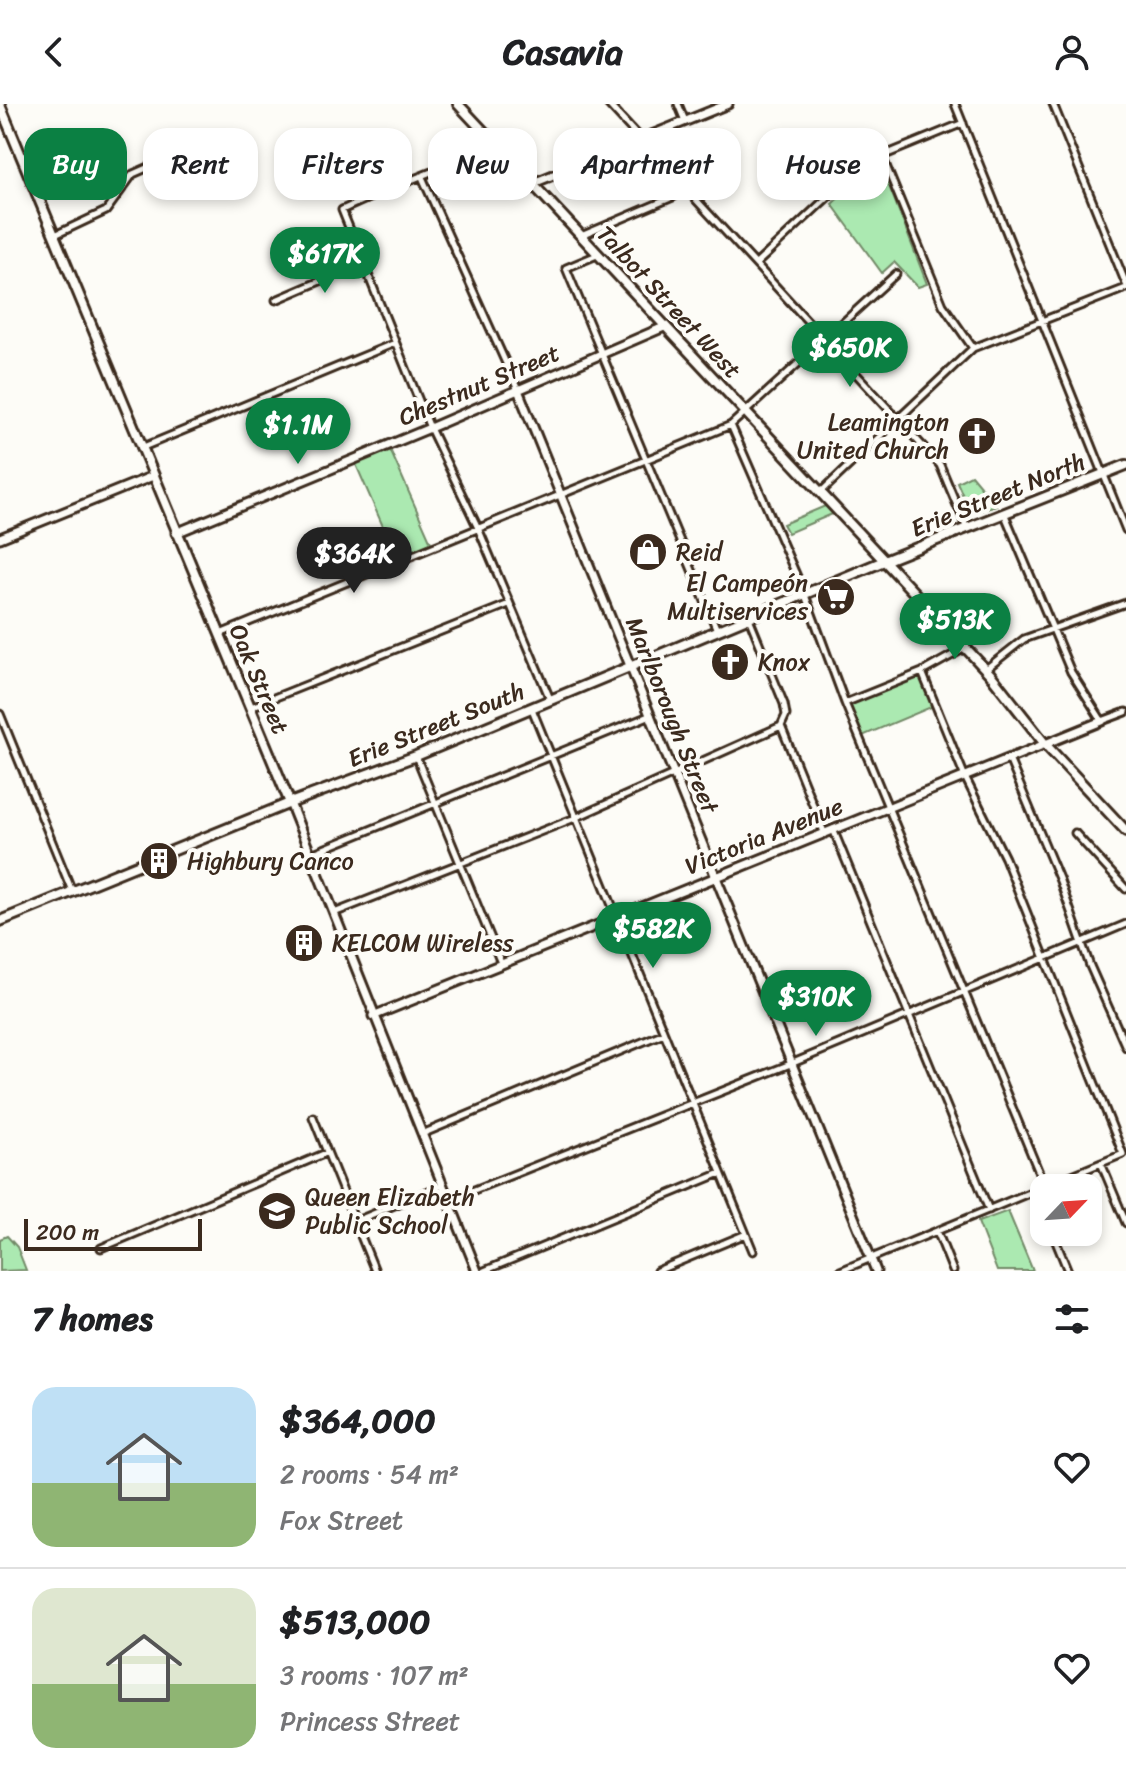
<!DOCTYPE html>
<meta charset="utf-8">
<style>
:root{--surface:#fff;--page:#f6f6f6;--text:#202124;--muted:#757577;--line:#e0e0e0;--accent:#0b8043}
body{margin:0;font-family:Sriracha,sans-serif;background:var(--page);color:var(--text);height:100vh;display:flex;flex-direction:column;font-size:30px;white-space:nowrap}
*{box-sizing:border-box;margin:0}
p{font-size:26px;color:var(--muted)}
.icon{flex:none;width:44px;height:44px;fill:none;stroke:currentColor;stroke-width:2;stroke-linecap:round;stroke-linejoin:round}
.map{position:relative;height:1167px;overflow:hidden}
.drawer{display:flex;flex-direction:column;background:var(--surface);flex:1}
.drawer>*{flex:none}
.hud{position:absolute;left:24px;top:24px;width:1078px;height:72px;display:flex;gap:16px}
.needle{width:52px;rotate:65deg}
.tools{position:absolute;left:1030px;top:1070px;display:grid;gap:16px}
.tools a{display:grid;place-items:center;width:72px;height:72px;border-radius:16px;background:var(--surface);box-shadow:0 4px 12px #0003;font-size:40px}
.scale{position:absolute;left:24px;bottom:20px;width:178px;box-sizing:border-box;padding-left:8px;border:4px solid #3b2a1e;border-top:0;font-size:22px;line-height:28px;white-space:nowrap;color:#3b2a1e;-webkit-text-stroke:6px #fdfcf7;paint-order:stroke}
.price{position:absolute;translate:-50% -68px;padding:0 18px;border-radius:28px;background:var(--accent);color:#fff;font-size:26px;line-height:52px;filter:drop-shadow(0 2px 4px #0008)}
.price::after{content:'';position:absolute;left:50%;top:48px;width:24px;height:18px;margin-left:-12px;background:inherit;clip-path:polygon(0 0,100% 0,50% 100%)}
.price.on{background:#222;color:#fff}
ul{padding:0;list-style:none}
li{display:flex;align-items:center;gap:24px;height:200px;padding:0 32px}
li+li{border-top:2px solid var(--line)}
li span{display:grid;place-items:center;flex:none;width:224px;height:160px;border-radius:24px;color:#555}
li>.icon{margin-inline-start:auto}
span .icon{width:96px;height:96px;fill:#fffc;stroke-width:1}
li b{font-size:34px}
h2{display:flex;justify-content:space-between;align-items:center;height:96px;padding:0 32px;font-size:34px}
.chip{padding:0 28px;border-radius:24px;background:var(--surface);box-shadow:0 4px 12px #0003;font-size:28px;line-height:72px}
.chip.on{background:var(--accent);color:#fff}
header{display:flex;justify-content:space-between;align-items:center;height:104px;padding:0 32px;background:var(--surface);font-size:36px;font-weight:700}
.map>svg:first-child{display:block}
.green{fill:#abe9b1;stroke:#738a68;stroke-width:2}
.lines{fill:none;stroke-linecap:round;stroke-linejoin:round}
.minor-casing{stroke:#3b2a1e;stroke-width:11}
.tertiary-casing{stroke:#3b2a1e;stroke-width:13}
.secondary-casing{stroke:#3b2a1e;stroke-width:14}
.minor{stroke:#fdfcf7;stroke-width:5}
.tertiary{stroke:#fdfcf7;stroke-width:7}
.secondary{stroke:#fdfcf7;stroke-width:8}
.labels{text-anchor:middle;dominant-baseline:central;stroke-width:8;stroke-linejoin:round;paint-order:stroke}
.street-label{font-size:24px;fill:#3b2a1e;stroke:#fdfcf7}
.poi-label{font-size:24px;fill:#3b2a1e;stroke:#fdfcf7;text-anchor:start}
</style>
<header><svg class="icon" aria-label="back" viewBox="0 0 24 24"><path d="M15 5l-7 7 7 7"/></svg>Casavia<svg class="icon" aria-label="person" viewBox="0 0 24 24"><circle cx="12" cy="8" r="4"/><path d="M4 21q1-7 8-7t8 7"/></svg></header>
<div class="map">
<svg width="1126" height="1167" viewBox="0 0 1126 1167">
<rect width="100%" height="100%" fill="#fdfcf7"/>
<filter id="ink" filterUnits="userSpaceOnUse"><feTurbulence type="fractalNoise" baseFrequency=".0125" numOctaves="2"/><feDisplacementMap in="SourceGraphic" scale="16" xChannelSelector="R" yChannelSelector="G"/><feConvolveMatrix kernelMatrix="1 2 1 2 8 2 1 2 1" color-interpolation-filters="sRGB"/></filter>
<g filter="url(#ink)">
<path class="green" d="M879,56L927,180L918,183L894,158L882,169L832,100Z
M388,341L433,443L398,457L354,356Z
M971,371L996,401L974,409L969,406L957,378Z
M830,400L837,408L788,429L783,420Z
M922,568L936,601L860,633L845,599Z
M1008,1107L1033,1167H997L978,1118Z
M7,1132L17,1143L26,1166L0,1167V1135Z"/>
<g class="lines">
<defs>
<path id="minor" d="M608,0L940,361L967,425
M678,0L685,17
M955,0L1126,426
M1053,0L1126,180
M497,42C445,63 392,82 342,106L430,324L478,424L550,595
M882,52L943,201L973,244
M422,73L518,286
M55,131L106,107L133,70L224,30
M581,132L673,93L686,84
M597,151L566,164L717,526
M756,160L863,60L963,19
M276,196L362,159
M731,321L805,491L845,599L1045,1083
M141,344L395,239
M820,389L973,244L1126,184
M1005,411L1071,568L1102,617L1126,608
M220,530L731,321L896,170
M986,565L1024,535L1126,499
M922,568L965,673L1005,754L1123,1050
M845,599L922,568L965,544
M251,603L509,500
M532,605L753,1147
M0,610L72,787
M781,622L824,728
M416,652L501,859
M1009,655L1060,777L1090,862L1126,943
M833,725L989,1106
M1075,729L1126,785
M311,750L651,611
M334,809L575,714L781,622L786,611L784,600L749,514
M313,1013L375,1167
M422,1030L664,929
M1101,1059L1126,1119
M1036,1087L1044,1108
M449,1096L793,959L1126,820
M356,1117L443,1081
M937,1127L953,1167
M1052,1128L1068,1167
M101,1144L326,1049
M484,1167L721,1069
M657,1167L746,1130
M840,1167L1123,1050"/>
<path id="tertiary" d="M531,80L728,0
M518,286L876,1167
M176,429L430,324L664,223
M0,434L153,372
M290,699L477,1167
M373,912L1102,617"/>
<path id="secondary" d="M458,0L990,570L1045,640L1126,727
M0,1L290,699
M0,817L290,699L416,652L884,457L1126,361"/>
</defs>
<use href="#minor" class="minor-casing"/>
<use href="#tertiary" class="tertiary-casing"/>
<use href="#secondary" class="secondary-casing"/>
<use href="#minor" class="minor"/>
<use href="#tertiary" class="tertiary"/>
<use href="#secondary" class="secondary"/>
</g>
</g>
<defs>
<symbol id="church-disc" viewBox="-11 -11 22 22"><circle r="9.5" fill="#3b2a1e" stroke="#fdfcf7"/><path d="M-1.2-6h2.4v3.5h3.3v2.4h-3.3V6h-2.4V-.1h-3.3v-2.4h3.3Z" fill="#fff"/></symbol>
<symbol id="shop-disc" viewBox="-11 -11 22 22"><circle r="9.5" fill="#3b2a1e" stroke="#fdfcf7"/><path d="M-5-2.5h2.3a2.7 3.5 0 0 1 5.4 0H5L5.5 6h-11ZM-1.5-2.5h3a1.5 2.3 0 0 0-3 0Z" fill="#fff"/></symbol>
<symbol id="supermarket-disc" viewBox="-11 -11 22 22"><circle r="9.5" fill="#3b2a1e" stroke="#fdfcf7"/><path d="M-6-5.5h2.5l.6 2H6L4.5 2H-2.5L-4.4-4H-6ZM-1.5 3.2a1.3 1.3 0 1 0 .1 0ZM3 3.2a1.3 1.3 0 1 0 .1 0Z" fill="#fff"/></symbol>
<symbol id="building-disc" viewBox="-11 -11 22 22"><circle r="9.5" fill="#3b2a1e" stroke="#fdfcf7"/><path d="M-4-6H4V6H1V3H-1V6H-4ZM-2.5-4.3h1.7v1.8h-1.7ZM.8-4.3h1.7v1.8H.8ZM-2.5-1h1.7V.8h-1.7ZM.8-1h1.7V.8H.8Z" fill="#fff"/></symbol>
<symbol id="school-disc" viewBox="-11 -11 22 22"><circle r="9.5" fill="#3b2a1e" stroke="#fdfcf7"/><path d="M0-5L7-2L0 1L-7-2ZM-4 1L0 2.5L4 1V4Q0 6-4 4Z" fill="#fff"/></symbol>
</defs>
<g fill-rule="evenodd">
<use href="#church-disc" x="955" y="310" width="44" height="44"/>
<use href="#shop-disc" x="626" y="426" width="44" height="44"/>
<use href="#supermarket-disc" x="814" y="471" width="44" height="44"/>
<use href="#church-disc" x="708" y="536" width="44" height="44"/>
<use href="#building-disc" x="137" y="735" width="44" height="44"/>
<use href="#building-disc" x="282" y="817" width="44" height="44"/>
<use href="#school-disc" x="255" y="1085" width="44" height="44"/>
</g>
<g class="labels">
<g class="street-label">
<text transform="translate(669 198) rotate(47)">Talbot Street West</text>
<text transform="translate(479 281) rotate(-23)">Chestnut Street</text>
<text transform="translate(998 391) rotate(-22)">Erie Street North</text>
<text transform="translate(259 575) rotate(67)">Oak Street</text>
<text transform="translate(672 611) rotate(68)">Marlborough Street</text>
<text transform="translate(436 621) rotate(-22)">Erie Street South</text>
<text transform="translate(764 732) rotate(-22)">Victoria Avenue</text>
</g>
<g class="poi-label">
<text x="949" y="318" text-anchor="end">Leamington<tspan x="949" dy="28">United Church</tspan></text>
<text x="676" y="448">Reid</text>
<text x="808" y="479" text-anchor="end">El Campeón<tspan x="808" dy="28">Multiservices</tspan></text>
<text x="758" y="558">Knox</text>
<text x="187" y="757">Highbury Canco</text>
<text x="332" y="839">KELCOM Wireless</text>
<text x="305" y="1093">Queen Elizabeth<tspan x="305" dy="28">Public School</tspan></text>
</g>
</g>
</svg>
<div class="tools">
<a><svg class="needle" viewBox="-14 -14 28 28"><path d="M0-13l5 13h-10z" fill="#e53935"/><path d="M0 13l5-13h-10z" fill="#757577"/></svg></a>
</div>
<div class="scale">200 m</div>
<b class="price" style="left:325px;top:191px">$617K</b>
<b class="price" style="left:850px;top:285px">$650K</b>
<b class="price" style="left:298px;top:362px">$1.1M</b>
<b class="price on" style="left:354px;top:491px">$364K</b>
<b class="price" style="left:955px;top:557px">$513K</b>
<b class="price" style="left:653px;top:866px">$582K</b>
<b class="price" style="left:816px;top:934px">$310K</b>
<div class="hud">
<a class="chip on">Buy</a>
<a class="chip">Rent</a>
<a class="chip">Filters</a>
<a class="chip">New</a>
<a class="chip">Apartment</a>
<a class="chip">House</a>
</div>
</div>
<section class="drawer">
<h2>7 homes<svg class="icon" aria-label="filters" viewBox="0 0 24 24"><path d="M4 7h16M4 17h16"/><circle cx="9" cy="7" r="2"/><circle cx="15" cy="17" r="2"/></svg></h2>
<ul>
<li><span style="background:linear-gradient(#bfe0f5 60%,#8fb573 0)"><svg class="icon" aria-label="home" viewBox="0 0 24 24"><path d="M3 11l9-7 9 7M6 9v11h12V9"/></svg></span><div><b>$364,000</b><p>2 rooms · 54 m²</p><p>Fox Street</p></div><svg class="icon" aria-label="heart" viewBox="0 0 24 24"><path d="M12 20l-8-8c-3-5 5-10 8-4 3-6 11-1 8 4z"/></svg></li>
<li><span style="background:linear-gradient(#dfe7d0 60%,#8fb573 0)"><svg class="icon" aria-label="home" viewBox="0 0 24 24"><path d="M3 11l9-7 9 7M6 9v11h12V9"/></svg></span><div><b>$513,000</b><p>3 rooms · 107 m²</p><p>Princess Street</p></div><svg class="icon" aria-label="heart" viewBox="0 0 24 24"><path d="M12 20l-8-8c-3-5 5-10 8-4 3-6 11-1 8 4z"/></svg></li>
</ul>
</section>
